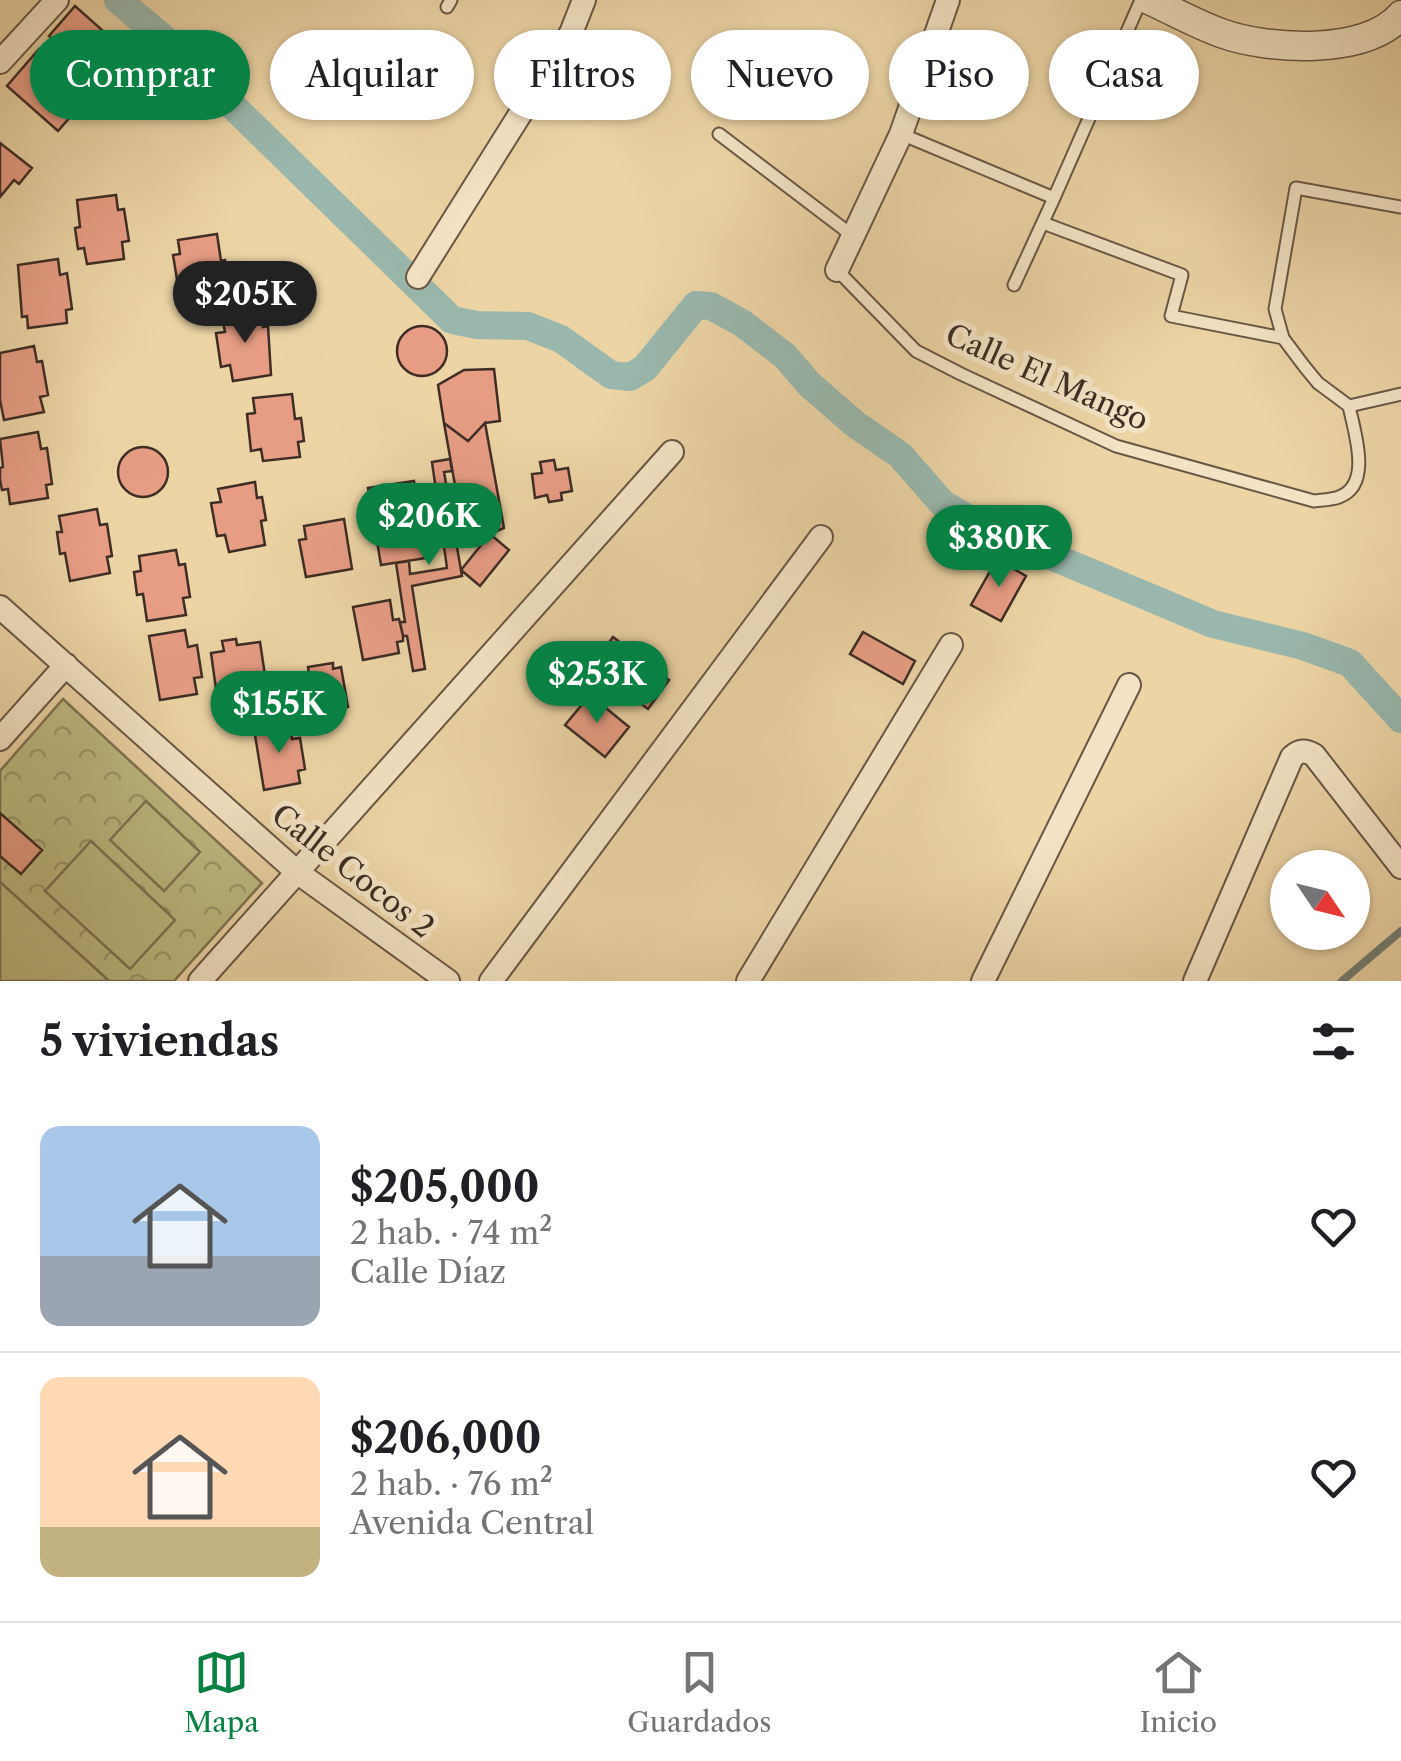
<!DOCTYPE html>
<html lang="es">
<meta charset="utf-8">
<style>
:root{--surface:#fff;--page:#f2f2f2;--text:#202124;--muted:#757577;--line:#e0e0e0;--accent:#0b8043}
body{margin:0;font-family:"Libre Caslon Text",serif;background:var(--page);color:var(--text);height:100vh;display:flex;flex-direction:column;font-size:38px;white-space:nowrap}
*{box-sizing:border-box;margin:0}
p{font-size:32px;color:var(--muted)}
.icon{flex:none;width:55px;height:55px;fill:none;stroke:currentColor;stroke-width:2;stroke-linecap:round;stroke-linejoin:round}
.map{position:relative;height:981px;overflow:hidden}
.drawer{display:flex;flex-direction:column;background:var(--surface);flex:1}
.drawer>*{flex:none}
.top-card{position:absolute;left:30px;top:30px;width:1342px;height:90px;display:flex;gap:20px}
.needle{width:65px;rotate:125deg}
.controls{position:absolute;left:1270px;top:850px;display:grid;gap:20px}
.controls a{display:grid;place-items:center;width:100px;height:100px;border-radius:50%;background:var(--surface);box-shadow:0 2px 8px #0004;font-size:50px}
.price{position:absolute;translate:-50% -85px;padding:0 22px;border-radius:35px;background:var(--accent);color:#fff;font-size:32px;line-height:65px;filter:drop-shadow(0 2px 5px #0008)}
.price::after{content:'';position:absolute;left:50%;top:60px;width:30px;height:22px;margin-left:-15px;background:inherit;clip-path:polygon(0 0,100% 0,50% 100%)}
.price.on{background:#222;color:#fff}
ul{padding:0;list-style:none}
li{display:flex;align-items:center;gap:30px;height:250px;padding:0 40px}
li+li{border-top:2px solid var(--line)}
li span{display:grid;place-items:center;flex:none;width:280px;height:200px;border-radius:20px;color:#555}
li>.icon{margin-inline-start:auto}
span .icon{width:120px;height:120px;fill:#fffc;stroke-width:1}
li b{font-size:42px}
h2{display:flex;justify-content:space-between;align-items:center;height:120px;padding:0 40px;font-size:42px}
.tag{padding:0 35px;border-radius:45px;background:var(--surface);box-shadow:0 2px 8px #0004;font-size:35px;line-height:90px}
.tag.on{background:var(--accent);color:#fff}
.tabs{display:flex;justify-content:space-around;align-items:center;height:140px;border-top:2px solid var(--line);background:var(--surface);font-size:28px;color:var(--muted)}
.tabs a{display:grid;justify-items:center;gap:5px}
.tabs .on{color:var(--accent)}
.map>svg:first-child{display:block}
.park{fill:url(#park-crowns);stroke:#7e7454;stroke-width:2.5}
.pitch{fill:#bebb82;stroke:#7e7454;stroke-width:2.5}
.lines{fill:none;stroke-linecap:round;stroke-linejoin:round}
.stream{stroke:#748076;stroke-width:8}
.canal{stroke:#99b7ac;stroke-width:28}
.building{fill:#e79d84;stroke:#3d2d25;stroke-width:2.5}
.service-casing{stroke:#695745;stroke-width:15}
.minor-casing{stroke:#695745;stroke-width:26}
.tertiary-casing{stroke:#695745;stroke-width:31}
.service{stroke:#f3e3c4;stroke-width:11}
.minor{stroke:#f3e3c4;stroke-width:22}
.tertiary{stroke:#f3e3c4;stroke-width:28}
.labels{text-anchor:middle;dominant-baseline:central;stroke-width:10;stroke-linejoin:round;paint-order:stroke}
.street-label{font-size:30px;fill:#3d2d25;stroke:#f3e3c4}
</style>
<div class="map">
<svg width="1401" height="981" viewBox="0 0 1401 981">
<defs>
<pattern id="park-crowns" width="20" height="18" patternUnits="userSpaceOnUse" patternTransform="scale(2.5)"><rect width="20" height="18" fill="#bebb82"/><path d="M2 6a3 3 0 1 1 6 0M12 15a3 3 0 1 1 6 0" fill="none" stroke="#9c986a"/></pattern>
</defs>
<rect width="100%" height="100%" fill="#ecd4a5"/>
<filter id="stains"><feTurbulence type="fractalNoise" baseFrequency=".002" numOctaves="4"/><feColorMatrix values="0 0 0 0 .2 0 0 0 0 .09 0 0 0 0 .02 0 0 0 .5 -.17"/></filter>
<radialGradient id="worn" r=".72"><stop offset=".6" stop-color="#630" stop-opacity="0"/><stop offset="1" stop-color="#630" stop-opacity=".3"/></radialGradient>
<path class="park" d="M63,699L262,883L174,981H109L0,882V771Z"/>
<path class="pitch" d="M146,801L200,852L164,891L110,840Z
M91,841L175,920L130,969L45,891Z
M0,882L109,981H0Z"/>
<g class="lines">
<path class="stream" d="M1342,981L1401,931"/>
<path class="canal" d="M118,0L163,38L452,320L477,325L528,326L561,339L611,375L630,377L645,368L696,305L711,306L742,323L785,356L809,384L855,424L900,455L942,503L982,527L1213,624L1303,646L1350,663L1401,719"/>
</g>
<path class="building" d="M75,6L120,46L94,76L49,36Z
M39,49L90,94L58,131L7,86Z
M0,143L32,168L19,184L14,180L0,197Z
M116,195L118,210L124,209L129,241L122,242L124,259L87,264L84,248L78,249L75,228L80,227L77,200Z
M217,234L221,261L225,260L228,283L224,284L225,297L187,303L186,291L179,292L173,255L180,254L178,240Z
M58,259L60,275L67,273L72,309L66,310L67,323L28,328L27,316L22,317L18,265Z
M261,311L263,327L268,326L271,375L233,381L230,365L221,367L216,333L225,332L222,317Z
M397 351a25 25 0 1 1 50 0a25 25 0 1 1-50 0Z
M34,346L37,362L42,361L48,395L40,397L44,412L4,420L0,400V353Z
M494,369L500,421L485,423L468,441L444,423L438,385L464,370Z
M292,394L295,419L301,418L304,441L298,442L300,457L263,461L261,449L251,451L247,414L255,413L253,398Z
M444,423L468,441L485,423L504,528L490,534L464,536Z
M38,432L41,449L47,448L52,484L46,485L48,498L10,504L8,489L2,490L0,480V468L3,467L0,439Z
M118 472a25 25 0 1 1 50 0a25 25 0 1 1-50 0Z
M450,459L452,471L444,472L462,576L412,586L425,669L413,671L407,636H403L400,622H405L396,563L409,561L410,574L447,568L432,462Z
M554,460L556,470L568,468L572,491L561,493L562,500L549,502L547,495L535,498L532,474L542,473L540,462Z
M414,481L426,558L381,565L368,488Z
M255,482L257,498L262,497L266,520L261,521L265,545L229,552L225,535L217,536L211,503L221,502L218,489Z
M97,509L100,525L107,524L112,556L107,557L110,573L70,581L65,553L60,554L57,532H62L59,516Z
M344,519L352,569L306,577L299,540L306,539L304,526Z
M490,534L509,550L480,586L461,570Z
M176,550L179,565L185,564L190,597L183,598L186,615L147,621L143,594L137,595L134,572L141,571L139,556Z
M997,559L1026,576L1001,621L971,605Z
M390,600L393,620L399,619L403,636V641L397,642L399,653L363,660L353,607Z
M185,630L188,647L197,645L202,677L194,678L197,694L160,700L149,636Z
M863,632L915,661L903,684L850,654Z
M613,637L669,680L648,709L591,667Z
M236,639L237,645L260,642L266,682L216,689L211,653L224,651L222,641Z
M333,663V669L341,667L348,707L310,714L303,675L309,674L308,667Z
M590,695L629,727L605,757L565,725Z
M290,723L292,739L300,738L305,769L298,771L300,783L264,790L254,729Z
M0,813L42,850L21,874L0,856Z"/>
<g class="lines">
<defs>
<path id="service" d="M447,7L451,0
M571,33L642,83
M719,134L853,236
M901,134L1054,198L1141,0
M1043,223L1182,275L1171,316L1283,338
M837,270L916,351L961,374L1116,446L1314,501C1321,500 1331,500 1339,497C1373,485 1354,431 1349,406L1401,394
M1014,285L1054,198
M1349,406L1318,383L1304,366L1283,338L1275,309L1296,188L1401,207"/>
<path id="minor" d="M0,62L57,0
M837,270L901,134L948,0
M418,277L571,33L584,0
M0,607L297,872L448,981
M0,739L66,665
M200,981L672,452
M491,981L821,537
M748,981L951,645
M983,981L1129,685
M1195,981L1292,757C1300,750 1305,750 1314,755L1401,867"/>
<path id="tertiary" d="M1149,0C1173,11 1196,24 1221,33C1267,50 1366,56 1401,15"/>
</defs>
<use href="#service" class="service-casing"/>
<use href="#minor" class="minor-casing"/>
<use href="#tertiary" class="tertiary-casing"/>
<use href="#service" class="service"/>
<use href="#minor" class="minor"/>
<use href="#tertiary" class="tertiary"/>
</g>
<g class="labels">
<g class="street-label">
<text transform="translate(1047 377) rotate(24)">Calle El Mango</text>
<text transform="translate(353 871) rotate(38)">Calle Cocos 2</text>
</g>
</g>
<rect width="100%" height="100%" filter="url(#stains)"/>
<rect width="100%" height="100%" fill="url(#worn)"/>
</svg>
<div class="controls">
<a><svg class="needle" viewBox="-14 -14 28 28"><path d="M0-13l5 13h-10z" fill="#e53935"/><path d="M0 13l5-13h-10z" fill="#757577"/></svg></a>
</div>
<b class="price on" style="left:245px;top:346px">$205K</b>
<b class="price" style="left:429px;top:568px">$206K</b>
<b class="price" style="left:999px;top:590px">$380K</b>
<b class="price" style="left:597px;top:726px">$253K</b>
<b class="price" style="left:279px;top:756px">$155K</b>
<div class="top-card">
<a class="tag on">Comprar</a>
<a class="tag">Alquilar</a>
<a class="tag">Filtros</a>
<a class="tag">Nuevo</a>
<a class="tag">Piso</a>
<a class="tag">Casa</a>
</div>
</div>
<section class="drawer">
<h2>5 viviendas<svg class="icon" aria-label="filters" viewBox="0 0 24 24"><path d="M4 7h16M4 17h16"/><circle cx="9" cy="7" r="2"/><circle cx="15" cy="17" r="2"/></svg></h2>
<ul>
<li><span style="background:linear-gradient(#a9c7e8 65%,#9aa5b1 0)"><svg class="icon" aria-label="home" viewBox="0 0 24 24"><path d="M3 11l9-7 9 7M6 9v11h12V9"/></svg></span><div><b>$205,000</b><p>2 hab. · 74 m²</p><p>Calle Díaz</p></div><svg class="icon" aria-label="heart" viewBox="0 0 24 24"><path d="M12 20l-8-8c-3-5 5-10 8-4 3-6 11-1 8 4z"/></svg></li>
<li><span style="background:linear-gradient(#ffd9b3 75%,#c2b280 0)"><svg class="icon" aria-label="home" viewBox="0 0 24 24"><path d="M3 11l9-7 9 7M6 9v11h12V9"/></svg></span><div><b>$206,000</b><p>2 hab. · 76 m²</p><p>Avenida Central</p></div><svg class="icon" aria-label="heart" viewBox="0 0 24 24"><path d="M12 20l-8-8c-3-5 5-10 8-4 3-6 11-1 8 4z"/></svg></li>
</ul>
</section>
<nav class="tabs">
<a class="on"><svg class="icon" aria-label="map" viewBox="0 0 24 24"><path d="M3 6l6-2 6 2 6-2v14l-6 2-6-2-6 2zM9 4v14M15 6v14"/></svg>Mapa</a>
<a><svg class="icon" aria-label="saved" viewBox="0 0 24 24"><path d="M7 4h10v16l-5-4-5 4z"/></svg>Guardados</a>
<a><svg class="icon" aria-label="home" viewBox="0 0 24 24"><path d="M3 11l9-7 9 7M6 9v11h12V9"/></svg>Inicio</a>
</nav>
